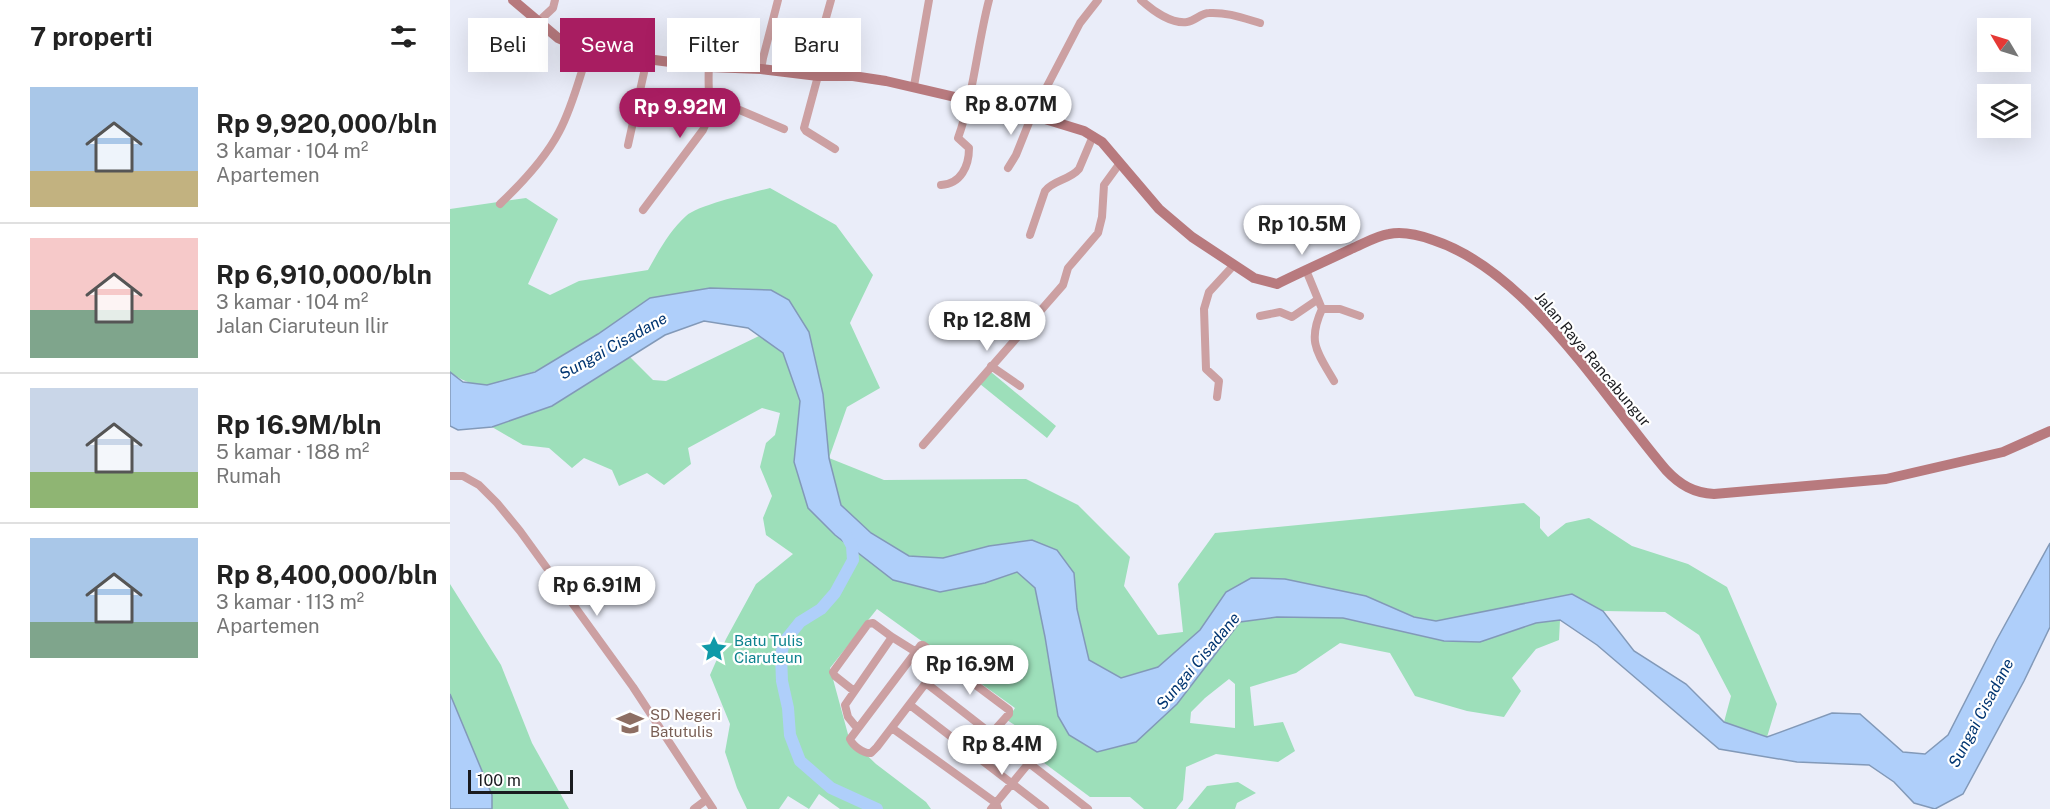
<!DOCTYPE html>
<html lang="id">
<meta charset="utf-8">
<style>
:root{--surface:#fff;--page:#f2f2f2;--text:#222;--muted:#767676;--line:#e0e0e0;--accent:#a81d61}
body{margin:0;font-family:"Public Sans",sans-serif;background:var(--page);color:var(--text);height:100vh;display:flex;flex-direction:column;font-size:22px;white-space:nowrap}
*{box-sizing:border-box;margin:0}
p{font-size:20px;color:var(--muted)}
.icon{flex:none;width:33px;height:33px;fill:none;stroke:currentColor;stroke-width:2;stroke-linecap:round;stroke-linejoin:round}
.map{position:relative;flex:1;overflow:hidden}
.drawer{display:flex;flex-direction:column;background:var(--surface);width:450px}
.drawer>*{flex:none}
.banner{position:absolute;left:18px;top:18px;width:570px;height:54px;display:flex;gap:12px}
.needle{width:39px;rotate:308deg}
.controls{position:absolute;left:1527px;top:18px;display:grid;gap:12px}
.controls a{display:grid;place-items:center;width:54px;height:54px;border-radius:0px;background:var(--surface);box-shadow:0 6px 24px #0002;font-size:30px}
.scale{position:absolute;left:18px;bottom:15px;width:105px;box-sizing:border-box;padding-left:6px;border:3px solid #1a1b1f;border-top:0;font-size:16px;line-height:21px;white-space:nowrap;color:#1a1b1f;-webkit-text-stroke:4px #fff;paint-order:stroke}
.price{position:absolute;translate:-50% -51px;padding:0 14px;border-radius:21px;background:#fff;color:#222;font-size:20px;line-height:39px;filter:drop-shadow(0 2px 3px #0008)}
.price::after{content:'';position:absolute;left:50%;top:36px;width:18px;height:14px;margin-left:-9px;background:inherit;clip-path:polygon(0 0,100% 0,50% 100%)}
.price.selected{background:var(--accent);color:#fff}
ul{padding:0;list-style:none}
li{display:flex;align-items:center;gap:18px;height:150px;padding:0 30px}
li+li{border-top:2px solid var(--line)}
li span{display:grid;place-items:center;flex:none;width:168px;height:120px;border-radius:0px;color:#555}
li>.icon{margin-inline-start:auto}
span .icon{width:72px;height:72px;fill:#fffc;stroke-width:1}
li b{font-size:26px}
h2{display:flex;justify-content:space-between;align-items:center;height:72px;padding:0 30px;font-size:26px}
.chip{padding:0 21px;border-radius:0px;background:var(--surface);box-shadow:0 6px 24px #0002;font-size:21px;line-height:54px}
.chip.selected{background:var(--accent);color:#fff}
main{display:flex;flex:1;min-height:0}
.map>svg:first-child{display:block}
.green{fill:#9ddfba;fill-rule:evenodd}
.water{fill:#afcffa;stroke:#8299b8;stroke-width:1.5}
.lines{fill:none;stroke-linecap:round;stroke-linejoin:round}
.river{stroke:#afcffa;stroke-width:12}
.minor{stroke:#cca0a2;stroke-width:8}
.secondary{stroke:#b87a7e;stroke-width:10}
.labels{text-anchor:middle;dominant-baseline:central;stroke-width:4.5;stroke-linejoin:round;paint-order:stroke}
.street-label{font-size:15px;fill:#1a1b1f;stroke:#fff}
.culture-label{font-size:15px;fill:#0d838f;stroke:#fff;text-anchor:start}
.education-label{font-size:15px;fill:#785e54;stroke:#fff;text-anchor:start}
.water-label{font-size:16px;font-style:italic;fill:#003571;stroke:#fff}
</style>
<main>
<section class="drawer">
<h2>7 properti<svg class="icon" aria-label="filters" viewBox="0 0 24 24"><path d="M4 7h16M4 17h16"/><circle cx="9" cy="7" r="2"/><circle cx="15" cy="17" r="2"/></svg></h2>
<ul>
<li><span style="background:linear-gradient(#a9c7e8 70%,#c2b280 0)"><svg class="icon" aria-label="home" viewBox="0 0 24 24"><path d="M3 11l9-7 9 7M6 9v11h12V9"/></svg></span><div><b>Rp 9,920,000/bln</b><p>3 kamar · 104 m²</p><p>Apartemen</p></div></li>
<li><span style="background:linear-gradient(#f6c9c9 60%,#7fa58c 0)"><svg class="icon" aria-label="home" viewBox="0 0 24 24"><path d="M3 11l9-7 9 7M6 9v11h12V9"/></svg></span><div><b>Rp 6,910,000/bln</b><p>3 kamar · 104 m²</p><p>Jalan Ciaruteun Ilir</p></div></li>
<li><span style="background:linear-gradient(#c9d6e8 70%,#8fb573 0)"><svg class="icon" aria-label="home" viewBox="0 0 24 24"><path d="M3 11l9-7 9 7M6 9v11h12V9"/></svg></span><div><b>Rp 16.9M/bln</b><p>5 kamar · 188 m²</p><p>Rumah</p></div></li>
<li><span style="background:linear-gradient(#a9c7e8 70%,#7fa58c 0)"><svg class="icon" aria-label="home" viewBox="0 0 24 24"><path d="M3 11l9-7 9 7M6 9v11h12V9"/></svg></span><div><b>Rp 8,400,000/bln</b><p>3 kamar · 113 m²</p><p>Apartemen</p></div></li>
</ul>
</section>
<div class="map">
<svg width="1600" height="809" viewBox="0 0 1600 809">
<rect width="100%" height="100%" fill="#eaedf9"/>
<path class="green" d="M320,188L386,225L423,275L400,323L430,388L397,407L379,458L434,480L576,479L628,505L680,557L674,586L708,635L733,632L728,584L765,533L1074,503L1090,517V528L1098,537L1116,523L1139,518L1182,546L1238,564L1277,587L1327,704L1317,737L1274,722L1281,696L1249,635L1215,612L1153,611L1122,594L986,621L964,617L916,596L776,592L750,630L708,667L671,678L639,660L627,609L624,573L582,540L539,546L493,558L459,556L421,533L391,505L379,458L373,394L359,332L200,298C155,329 93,379 38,385C23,386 11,380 0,372V209L76,198L108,219L78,284L100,295L129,281L198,270C208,252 220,230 236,216C248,205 302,193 320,188Z
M309,336L333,353L350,401L344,462L385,535L535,583L567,571L585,588L595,637L608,716L727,704L789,622L827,617L893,618L994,641L1030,642L1086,623L1110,620L1109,640L1086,649L1062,678L1071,691L1054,717L1017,711L965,696L940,653L890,643L846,673L800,687L804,726L833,722L845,751L828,762L766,754L736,767L733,800L726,809H694L680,797H640L570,745L572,730L557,720L565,708L427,609L380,668L399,738L426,764L476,802L481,809H390L369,794L359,809L338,796L329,809H297L287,788L275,752L280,724L260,675L276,639L306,584L343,554L316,535L313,518L322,496L310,467L316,443L325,435L330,413L312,408L238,448L241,464L214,485L197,473L169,486L162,470L134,458L122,468L99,448L73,445L42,427L102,406L180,357L203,380L216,381ZM779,679L785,684V728L740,723L741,712L755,698Z
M541,372L606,426L597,438L530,384Z
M0,584L51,665L82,743L119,809H42V795L0,694Z
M788,782L806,793L787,803L785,809H738L757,786Z"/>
<path class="water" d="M260,288L321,290L339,300L359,332L373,394L379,458L391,505L421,533L459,556L493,558L539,546L582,540L607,550L624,573L627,609L639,660L671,678L708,667L750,630L776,592L801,578L835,579L916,596L964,617L986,621L1122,594L1153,611L1184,651L1236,684L1274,722L1317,737L1382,713L1410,714L1453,752L1475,754L1498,735L1546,641L1600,543V627L1574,681L1513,794L1485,809L1464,803L1444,782L1419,765L1347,762L1269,749L1147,645L1110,620L1086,623L1030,642L994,641L893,618L827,617L790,622L727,704L686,742L647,752L619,735L608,716L595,637L585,588L567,572L535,583L490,592L443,580L385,535L358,508L344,462L350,401L333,353L298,328L254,321L215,335L102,406L42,427L8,430L0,426V372L13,382L37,385L85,372L148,334L200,298Z
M0,694L42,795V809H0Z"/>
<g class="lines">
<path class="river" d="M396,535L402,546L403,560L385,593L371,609L350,622L334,642L331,655L332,681L338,708L340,735L350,761L381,788L427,809"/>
<path class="minor" d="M691,0C702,10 721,24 737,22C745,21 751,13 759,13C777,12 793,18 810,23
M88,22L103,8L105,0
M311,69L313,58L328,0
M360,75L381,0
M368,76L354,128L356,131L385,149
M464,86L479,0
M259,97L334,129
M178,145L197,59
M558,168L566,155L582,115L630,23L648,0
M491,185C511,184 519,166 519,148L508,138C524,93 527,46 539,0
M50,204C72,183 95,159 109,132C122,108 129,79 138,52
M193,210L253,130C263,110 257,88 259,67
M580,235L595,191C603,180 620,180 629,169L643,136
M856,270L872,309C857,342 867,352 884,381
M872,309H890L910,316
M810,316L830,312L842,317L867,300
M541,366L570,386
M767,397L769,381L756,369L754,309L759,292L783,266
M473,445L613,285L618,268L648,233L652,217L654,185L670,163
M0,476H13L29,485L47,503L70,531L183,687L263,809
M471,645H473L491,659V663L427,747L421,753C414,754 403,746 400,739Z
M491,659L559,710V714L541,734
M476,683L638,809
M404,691L385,676L383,672L418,624L423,623L442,637
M460,705L595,809
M407,728L398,717L395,705L442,637L466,652
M442,728L546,803L548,809
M244,809L256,800
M541,809L578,764"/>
<path class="secondary" d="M63,0L108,38L138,52L159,57L197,59L259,67L311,69L368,76H403L436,81L582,115L634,131L652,142L709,209L742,237L804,278L827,284C851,272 876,261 901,249C913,244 926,236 939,234C954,231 969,235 983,240C1078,271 1153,396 1216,470C1230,485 1244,493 1264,494L1436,479L1553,452L1600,431"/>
</g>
<defs>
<symbol id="sight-bare" viewBox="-9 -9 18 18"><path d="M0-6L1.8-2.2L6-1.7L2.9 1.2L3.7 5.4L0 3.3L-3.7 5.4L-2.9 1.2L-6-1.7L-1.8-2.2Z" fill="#0f9aa8" stroke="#fff" stroke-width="2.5" paint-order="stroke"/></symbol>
<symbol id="school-bare" viewBox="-9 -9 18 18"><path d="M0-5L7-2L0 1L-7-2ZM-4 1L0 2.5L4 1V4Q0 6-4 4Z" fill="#8d6e63" stroke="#fff" stroke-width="2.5" paint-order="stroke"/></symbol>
</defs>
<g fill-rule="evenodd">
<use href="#sight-bare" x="245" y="630" width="38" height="38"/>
<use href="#school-bare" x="161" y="704" width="38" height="38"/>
</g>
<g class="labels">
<g class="street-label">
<text transform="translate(1143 359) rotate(50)">Jalan Raya Rancabungur</text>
</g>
<g class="culture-label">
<text x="284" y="640">Batu Tulis<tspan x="284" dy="17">Ciaruteun</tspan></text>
</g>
<g class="education-label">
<text x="200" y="714">SD Negeri<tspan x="200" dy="17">Batutulis</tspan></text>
</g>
<g class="water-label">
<text transform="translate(163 346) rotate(-29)">Sungai Cisadane</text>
<text transform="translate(748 661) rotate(-50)">Sungai Cisadane</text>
<text transform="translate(1531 713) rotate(-62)">Sungai Cisadane</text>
</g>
</g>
</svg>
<div class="controls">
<a><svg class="needle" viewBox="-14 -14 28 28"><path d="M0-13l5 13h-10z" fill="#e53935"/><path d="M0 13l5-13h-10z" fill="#767676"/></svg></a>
<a><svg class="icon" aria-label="layers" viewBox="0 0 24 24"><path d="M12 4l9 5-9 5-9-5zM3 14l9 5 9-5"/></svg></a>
</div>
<div class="scale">100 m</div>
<b class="price" style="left:561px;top:136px">Rp 8.07M</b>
<b class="price selected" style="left:230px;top:139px">Rp 9.92M</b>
<b class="price" style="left:852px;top:256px">Rp 10.5M</b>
<b class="price" style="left:537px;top:352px">Rp 12.8M</b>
<b class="price" style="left:147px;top:617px">Rp 6.91M</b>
<b class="price" style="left:520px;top:696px">Rp 16.9M</b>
<b class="price" style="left:552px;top:776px">Rp 8.4M</b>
<div class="banner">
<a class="chip">Beli</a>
<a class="chip selected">Sewa</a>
<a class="chip">Filter</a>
<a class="chip">Baru</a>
</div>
</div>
</main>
